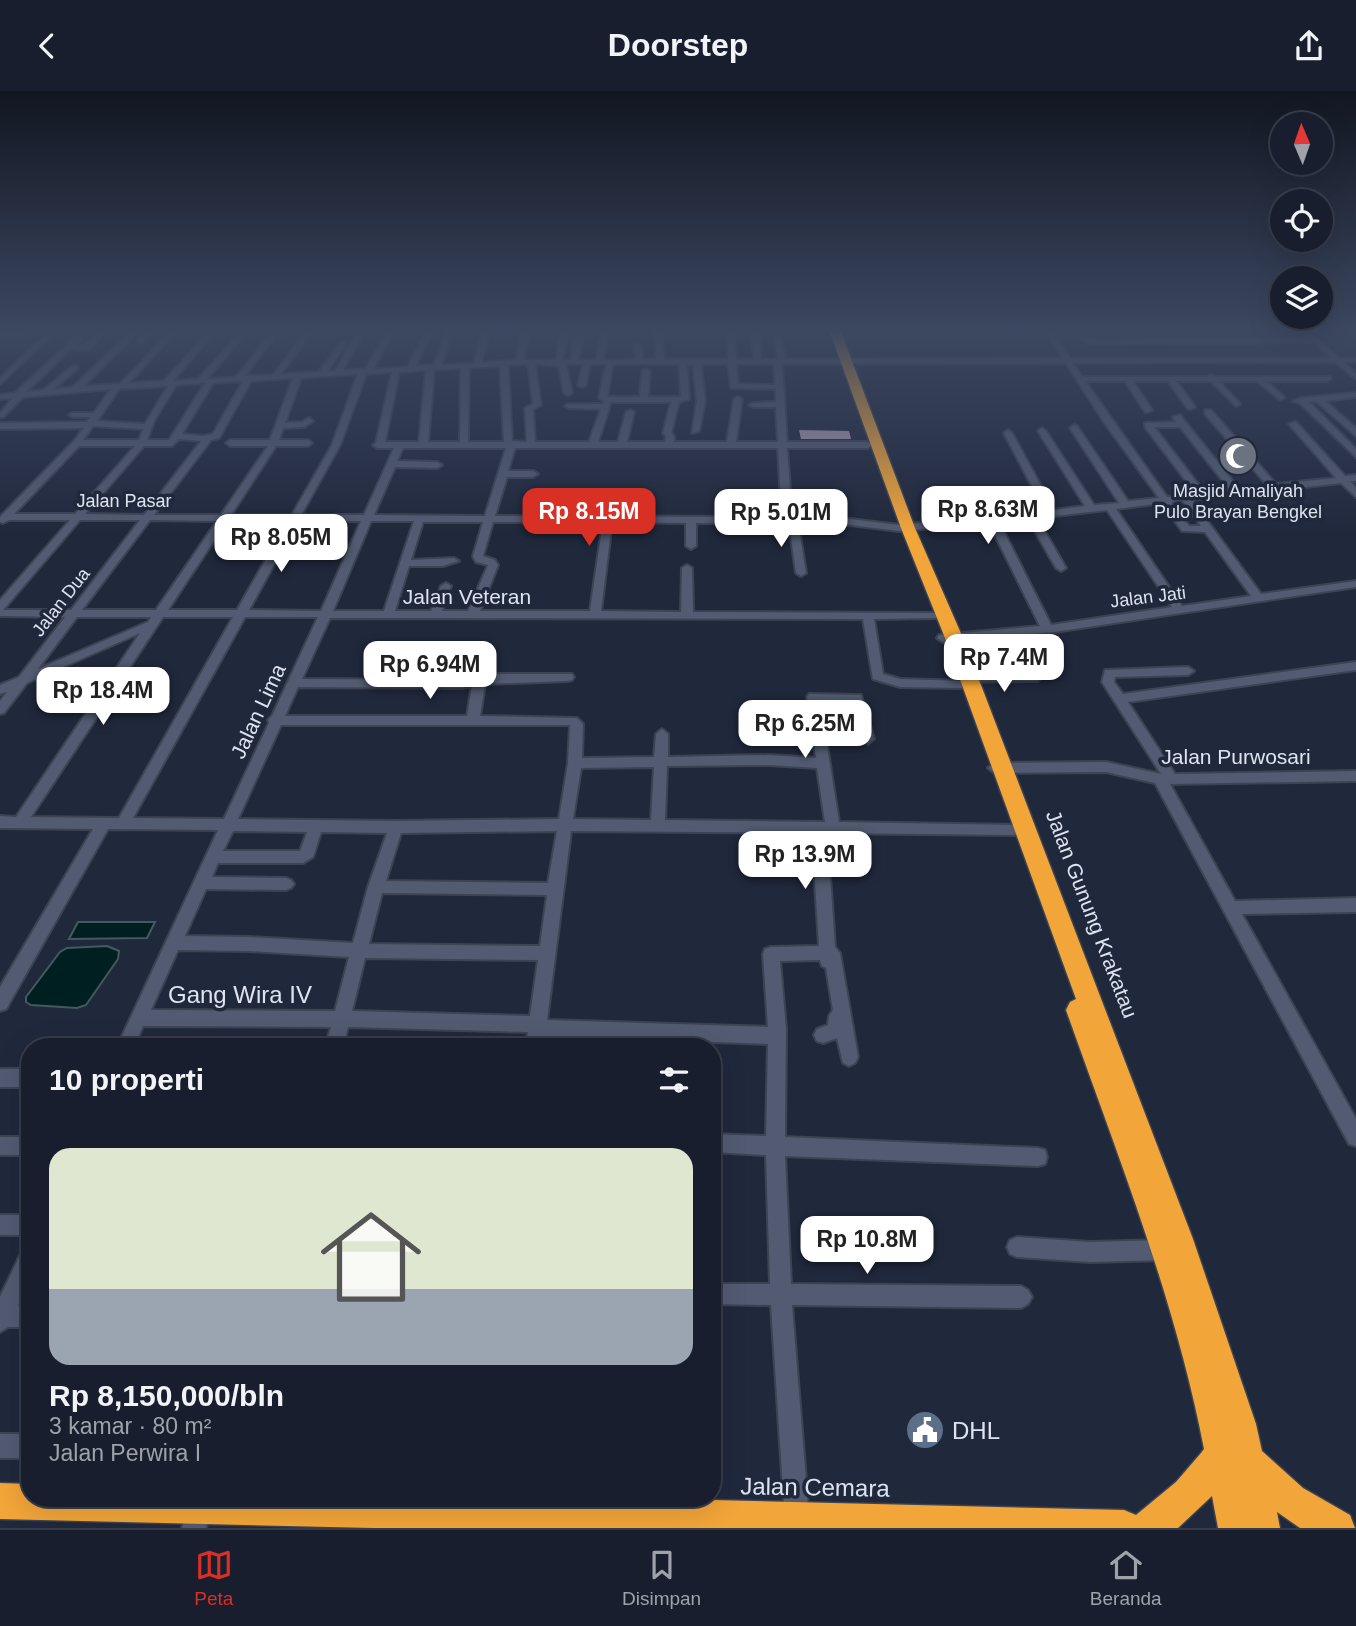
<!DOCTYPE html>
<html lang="id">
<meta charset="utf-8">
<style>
:root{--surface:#181e2d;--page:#212735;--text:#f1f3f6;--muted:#9fa2aa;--line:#363c49;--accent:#d93025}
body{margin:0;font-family:Arial,sans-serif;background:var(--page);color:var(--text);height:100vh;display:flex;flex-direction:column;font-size:26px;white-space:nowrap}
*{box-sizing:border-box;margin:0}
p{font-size:23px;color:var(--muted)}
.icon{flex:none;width:38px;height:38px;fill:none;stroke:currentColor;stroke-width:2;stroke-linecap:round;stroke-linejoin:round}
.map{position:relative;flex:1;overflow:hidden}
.side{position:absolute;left:21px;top:947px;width:700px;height:469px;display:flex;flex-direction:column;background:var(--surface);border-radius:28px;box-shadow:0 7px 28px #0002,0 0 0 2px var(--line)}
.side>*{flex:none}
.needle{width:46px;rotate:358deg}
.fabs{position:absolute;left:1270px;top:21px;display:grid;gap:14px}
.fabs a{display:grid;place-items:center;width:63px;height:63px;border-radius:50%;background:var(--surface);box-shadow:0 7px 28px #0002,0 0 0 2px var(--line);font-size:35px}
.price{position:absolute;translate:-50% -60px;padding:0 16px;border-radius:14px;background:#fff;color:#222;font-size:23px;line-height:46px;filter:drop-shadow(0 2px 4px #0008)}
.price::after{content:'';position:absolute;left:50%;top:42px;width:21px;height:16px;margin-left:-10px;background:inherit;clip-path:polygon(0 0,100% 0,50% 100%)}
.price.current{background:var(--accent);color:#fff}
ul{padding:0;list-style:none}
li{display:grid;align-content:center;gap:14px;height:371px;padding:0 28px}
li span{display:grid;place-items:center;height:217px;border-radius:21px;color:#555}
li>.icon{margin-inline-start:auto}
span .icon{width:126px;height:126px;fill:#fffc;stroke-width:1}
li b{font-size:30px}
h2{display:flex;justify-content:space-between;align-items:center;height:84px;padding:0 28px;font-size:30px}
header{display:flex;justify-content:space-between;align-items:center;height:91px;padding:0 28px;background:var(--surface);font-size:32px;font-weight:800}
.menu{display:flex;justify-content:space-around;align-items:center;height:98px;border-top:2px solid var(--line);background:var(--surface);font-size:19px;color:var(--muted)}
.menu a{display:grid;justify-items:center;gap:4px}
.menu .current{color:var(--accent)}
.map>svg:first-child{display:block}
.water{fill:#001f21;stroke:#435a5f;stroke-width:2}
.building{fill:#ac9db4}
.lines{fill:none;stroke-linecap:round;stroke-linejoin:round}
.minor-casing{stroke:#3d4353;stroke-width:4}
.highway-casing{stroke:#3d4353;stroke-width:3}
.minor{fill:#525b71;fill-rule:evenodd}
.highway{fill:#f2a539;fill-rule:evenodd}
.labels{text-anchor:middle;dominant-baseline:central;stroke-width:7;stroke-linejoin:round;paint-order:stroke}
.far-poi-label{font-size:18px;fill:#dee3f0;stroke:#20283c}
.far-street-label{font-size:18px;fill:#dee3f0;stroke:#20283c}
.street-label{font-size:21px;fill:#dee3f0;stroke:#20283c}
.near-street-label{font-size:24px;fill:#dee3f0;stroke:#20283c}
.near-poi-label{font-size:24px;fill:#dee3f0;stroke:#20283c;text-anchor:start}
</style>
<header><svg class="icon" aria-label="back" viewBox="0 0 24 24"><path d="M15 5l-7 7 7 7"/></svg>Doorstep<svg class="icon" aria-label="share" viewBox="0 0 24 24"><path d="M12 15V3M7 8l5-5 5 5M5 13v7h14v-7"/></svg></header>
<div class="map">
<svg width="1356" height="1437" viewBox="0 0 1356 1437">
<rect width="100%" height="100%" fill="#20283c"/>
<path class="water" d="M78,831H155L147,847L69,848Z
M107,855L119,860L118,868L86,914L77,917L31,914L26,911V906L60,861L67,857Z"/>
<path class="building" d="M799,339L849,340L851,348H801Z"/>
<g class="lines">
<defs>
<path id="minor" d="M57,241L54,243L0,246V242Z
M98,241H106L89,259H70L26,301L43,299L74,274L78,276L77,278L54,298L73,296L130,241H138L84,295L120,293L169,241H176L129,292L164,290L208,241H215L173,290L198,288L240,241H247L207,288L236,286L272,241H279L245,285L273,284L305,241H312L281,283L319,281L340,252H346L328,280H335L357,241H364L343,279L365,278L387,241H394L373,278L408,276L425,241H432L416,275L434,274L446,241H453L442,274L474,272L482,241H489L482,271L516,269L522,241H529L524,269H556L560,241L567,242L563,269H571L574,244L578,242L582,244L579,269H596L601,241H608L603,269L635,268L634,255L638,253L642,255L643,268H656L654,241H662L664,268H728V241L734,243L736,268H754L751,241H759L761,268H778L772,241H779L786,268L1063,267L1046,241H1053L1054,244H1081L1092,249L1309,247L1307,245L1311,243L1339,267H1356V271H1344L1356,282V288L1335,271L1073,272L1082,286H1207L1211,284L1215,286H1330L1331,288L1327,290H1266L1283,305L1284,307L1280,309L1257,290H1219L1240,313L1236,315L1211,290H1176L1195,316L1191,318H1188L1168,290H1133L1152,319L1148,321H1145L1125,290H1085L1167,406L1196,403L1145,336V332L1176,331L1173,326L1180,324L1239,398L1267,394L1205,323V319H1211L1276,393L1336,387L1289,333L1296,331L1345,385L1356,384V390H1350L1356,397V406L1341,392L1192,409L1261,503L1356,490V496L1054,541L943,551L937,547L939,544L1040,535L989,432L899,440L850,434L798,432L806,482L801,485L796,482L789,432H696V455L691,458L686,455V432L612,431L601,520L681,521L682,477L687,474L692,477L693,521L935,522L939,523V527L874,528L883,583L900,588L964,590L965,585L969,584L1041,583L1043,586L1037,590L966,591L965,596L961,597L900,596L873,588L863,528L330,527L302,588L462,589L495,583H572L574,586L572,589L568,590L485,593L480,625L577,627L583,633L582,667L654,666L656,643L662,638L668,643V666L769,664L816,667L807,606L809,603L861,604L874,648L868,653L862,648L852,611L820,610L839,731L1020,734L1022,738L1020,742L1015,744L827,742L835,856L840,862L858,966L855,972L849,975L843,972L837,947L823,952L817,950L814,944L817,938L828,934L829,925L833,919L826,877L822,875L820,869L780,870L786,938L785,1046L1038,1057L1045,1059L1047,1066L1045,1073L1038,1075L785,1065L791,1193L1021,1195L1028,1199L1032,1206L1028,1213L1021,1217L792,1214L809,1428L806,1437H788L785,1428L771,1214L712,1213V1193H770L766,1064L712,1061V1043L766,1045L768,953L545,945L544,956H526L528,941L348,936L343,956H325L331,936L143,935L134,956H117L218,739L108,738L6,918L0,920V896L93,738L0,737V725L16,726L140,542L27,592L4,622L0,623V610L7,601L0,603V594L19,586L65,526L0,525V509L70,429H9L3,432L0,431V426L74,350L84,337L0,338V332L86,331L91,326H73L69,324L73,322H94L111,298L23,306L3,326H0V322L13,307L0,308V304L15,302L76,245L83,247L75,255H84ZM1057,248H1080L1091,253L1314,251L1331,267H1070ZM1066,272L1104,331L1159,407L1128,410L1077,335L1074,334L1070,337L1119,412L1094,414L1046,340L1042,337L1038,340L1085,415L1054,419L1012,342L1008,339L1004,342L1045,420L899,434L850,428L792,426L787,357H868L872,354L868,351H787L782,273ZM528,273L533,313L525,317L527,351L512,350L508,274ZM535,273L559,275L564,302L568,304L572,302L566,273H583L578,294L582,296L586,294L590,273H606L599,307L604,310L602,313H569L565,315L569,317L601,318L589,351H535L533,318L541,314ZM613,273H679L681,306H648L650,280L646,278L642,280L640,306H607ZM687,273H693L697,310L692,342L699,340L705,310L701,273H728L731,297L776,298V311L753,312L749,314L753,316H776L778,351H736L742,308L738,306L734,308L727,351H674V345L671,342L679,311L689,308ZM736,273H774L775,294L738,293ZM500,275L504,351H468L469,277ZM461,277L460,351H428L434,279ZM426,279L419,351H385L399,281ZM392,281L376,352L373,354L377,357H394L364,424H301L340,354L366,283ZM358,283L332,354L292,424H231L276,355H308L312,352L308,349H279L283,337L304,336L313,330L309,327L302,331L285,332L301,287ZM293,287L270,349H230L226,352L230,355H268L221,424H154L211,349L219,347L251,290ZM243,290L213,343L203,345L182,343L213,292ZM205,292L169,349H147L154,330L176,294ZM168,295L145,333L97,330L119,298ZM611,311H671L663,342L666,345L665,351H627L634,321L630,319L626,321L618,351H598ZM93,335L143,338L139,349H83ZM1154,336H1180L1230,399L1205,402ZM179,348L201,350L144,424L85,423L144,355H172ZM79,355H135L75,423H14ZM403,357H506L485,425L374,424L395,376L437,377L442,374L437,371L397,370ZM515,357H778L782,426L495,425L507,386H533L538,383L533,380H508ZM1183,410L1201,435H1189L1171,411ZM1162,412L1182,440L1205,441L1251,505L1182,515L1116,418ZM1107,419L1172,516L1051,534L999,431L1028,428L1056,477L1061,480L1066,477L1037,427ZM80,429H140L71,519H3ZM150,429L217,430L156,519H82ZM227,430H288L237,519H168ZM298,430H361L321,520L249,519ZM371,430H414L384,520H333ZM423,431H483L473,465L476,471L488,474L468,520H442L451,495L446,492L441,495L431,520H395L409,475H443L459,470L454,467L411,469ZM493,431H603L590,520H480L498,474L495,469L483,465ZM77,526H151L148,531L38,578ZM163,526H233L119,727L31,726ZM245,526H318L272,625L268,629L269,632L224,728L133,727ZM472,595L467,625H285L298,596L462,597ZM281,634H570L568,672L559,728L396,730L238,728ZM769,674L817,677L825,731L665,729L667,675ZM654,676L651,729L573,728L581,677ZM233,740L307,741L300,760H223ZM557,740L548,792L386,790L401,742ZM571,740L812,742L819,855L771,856L765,858L763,863L768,936L547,929ZM321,741L387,742L368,796L353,852L249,846L185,845L206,798L286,799L291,797L294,793L291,789L286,787L212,786L218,772H303L313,766ZM382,802L547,804L540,855L369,853ZM178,859L249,860L349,866L335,920L151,919ZM365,867L538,869L530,925L352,920Z
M145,241H153L144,251H138V247Z
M43,245L50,247L0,293V287Z
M1356,302V306L1325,310L1356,337V345L1316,310L1309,311L1356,358V366L1300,312L1293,310L1302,307Z
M1356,571V579L1128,611L1175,683L1356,680V690L1170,693L1235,810L1356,807V821L1242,823L1356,1028V1055L1349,1053L1155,692L1106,681L995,682L988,677L995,672L1106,671L1161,683L1102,591L1105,579L1188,576L1194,580L1188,584L1115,586L1114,591L1123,603Z
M0,978H30V996H0Z
M0,1046H30V1064H0Z
M0,1124H30V1144H0Z
M1017,1146L1090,1151L1164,1149L1171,1152L1174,1159L1171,1166L1164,1169L1090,1171L1017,1166L1010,1163L1007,1156L1010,1149Z
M30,1155V1189L18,1215L30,1214V1236H8L0,1241V1206L23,1158Z
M0,1343H30V1367H0Z
M190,1407H214L206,1437H182Z"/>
<path id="highway" d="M830,241H841L915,437L963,547L1193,1148L1256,1333L1262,1360L1303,1397L1350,1424L1355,1437H1300L1277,1421L1280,1437H1218L1212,1405L1178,1437H373L0,1428V1392L30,1393V1407H629L1124,1419L1136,1424L1176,1391L1201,1362L1204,1358C1175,1207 1117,1063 1066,919L1070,911L1076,908L945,547L901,437Z"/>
</defs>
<use href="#minor" class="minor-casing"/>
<use href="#highway" class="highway-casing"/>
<use href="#minor" class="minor"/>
<use href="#highway" class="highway"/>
</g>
<linearGradient id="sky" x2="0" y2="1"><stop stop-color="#121621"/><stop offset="0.54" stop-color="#3c4861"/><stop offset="1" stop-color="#3c4861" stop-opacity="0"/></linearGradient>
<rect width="1356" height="443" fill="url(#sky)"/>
<defs>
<symbol id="mosque-disc" viewBox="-11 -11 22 22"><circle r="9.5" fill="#6b7280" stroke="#20283c"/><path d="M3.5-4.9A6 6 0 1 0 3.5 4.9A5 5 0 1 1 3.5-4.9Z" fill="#fff"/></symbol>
<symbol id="civic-disc" viewBox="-11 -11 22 22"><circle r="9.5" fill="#5c6f8a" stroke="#20283c"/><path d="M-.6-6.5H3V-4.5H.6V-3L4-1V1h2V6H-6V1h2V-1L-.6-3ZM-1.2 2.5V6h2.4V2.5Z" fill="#fff"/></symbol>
</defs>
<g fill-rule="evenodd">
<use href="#mosque-disc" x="1216" y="343" width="44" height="44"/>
<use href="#civic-disc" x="903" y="1317" width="44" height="44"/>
</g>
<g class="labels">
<g class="far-poi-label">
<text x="1238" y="400">Masjid Amaliyah<tspan x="1238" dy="21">Pulo Brayan Bengkel</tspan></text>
</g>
<g class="far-street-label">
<text x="124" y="410">Jalan Pasar</text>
<text transform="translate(1148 506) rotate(-7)">Jalan Jati</text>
<text transform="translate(61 511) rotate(-52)">Jalan Dua</text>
</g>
<g class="street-label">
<text x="467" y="505">Jalan Veteran</text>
<text transform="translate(258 620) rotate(-65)">Jalan Lima</text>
<text x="1236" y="665">Jalan Purwosari</text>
<text transform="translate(1092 823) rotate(69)">Jalan Gunung Krakatau</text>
</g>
<g class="near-street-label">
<text x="240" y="903">Gang Wira IV</text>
<text transform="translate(815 1396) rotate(1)">Jalan Cemara</text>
</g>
<g class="near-poi-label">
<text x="952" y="1339">DHL</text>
</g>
</g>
</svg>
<div class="fabs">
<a><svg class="needle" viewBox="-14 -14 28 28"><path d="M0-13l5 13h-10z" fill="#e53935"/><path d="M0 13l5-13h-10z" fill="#9fa2aa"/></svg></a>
<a><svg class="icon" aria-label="locate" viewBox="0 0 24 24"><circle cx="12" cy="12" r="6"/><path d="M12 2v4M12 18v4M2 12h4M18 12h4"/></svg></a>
<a><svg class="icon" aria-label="layers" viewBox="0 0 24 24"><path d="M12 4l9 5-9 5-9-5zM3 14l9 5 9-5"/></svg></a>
</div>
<b class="price" style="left:988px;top:455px">Rp 8.63M</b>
<b class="price current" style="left:589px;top:457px">Rp 8.15M</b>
<b class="price" style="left:781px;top:458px">Rp 5.01M</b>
<b class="price" style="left:281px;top:483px">Rp 8.05M</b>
<b class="price" style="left:1004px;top:603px">Rp 7.4M</b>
<b class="price" style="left:430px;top:610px">Rp 6.94M</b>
<b class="price" style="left:103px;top:636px">Rp 18.4M</b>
<b class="price" style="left:805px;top:669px">Rp 6.25M</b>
<b class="price" style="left:805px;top:800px">Rp 13.9M</b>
<b class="price" style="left:867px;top:1185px">Rp 10.8M</b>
<section class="side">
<h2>10 properti<svg class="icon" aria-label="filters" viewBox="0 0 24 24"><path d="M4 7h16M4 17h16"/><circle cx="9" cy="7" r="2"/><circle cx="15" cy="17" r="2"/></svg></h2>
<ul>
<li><span style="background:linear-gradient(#dfe7d0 65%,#9aa5b1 0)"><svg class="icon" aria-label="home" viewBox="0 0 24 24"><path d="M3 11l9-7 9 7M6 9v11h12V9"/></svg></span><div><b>Rp 8,150,000/bln</b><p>3 kamar · 80 m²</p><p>Jalan Perwira I</p></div></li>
</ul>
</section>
</div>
<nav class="menu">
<a class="current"><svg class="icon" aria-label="map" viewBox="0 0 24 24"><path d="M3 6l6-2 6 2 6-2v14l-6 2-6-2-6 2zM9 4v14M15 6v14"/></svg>Peta</a>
<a><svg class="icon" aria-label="saved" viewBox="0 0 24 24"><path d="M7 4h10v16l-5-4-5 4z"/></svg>Disimpan</a>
<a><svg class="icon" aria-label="home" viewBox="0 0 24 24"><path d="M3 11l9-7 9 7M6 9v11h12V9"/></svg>Beranda</a>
</nav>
